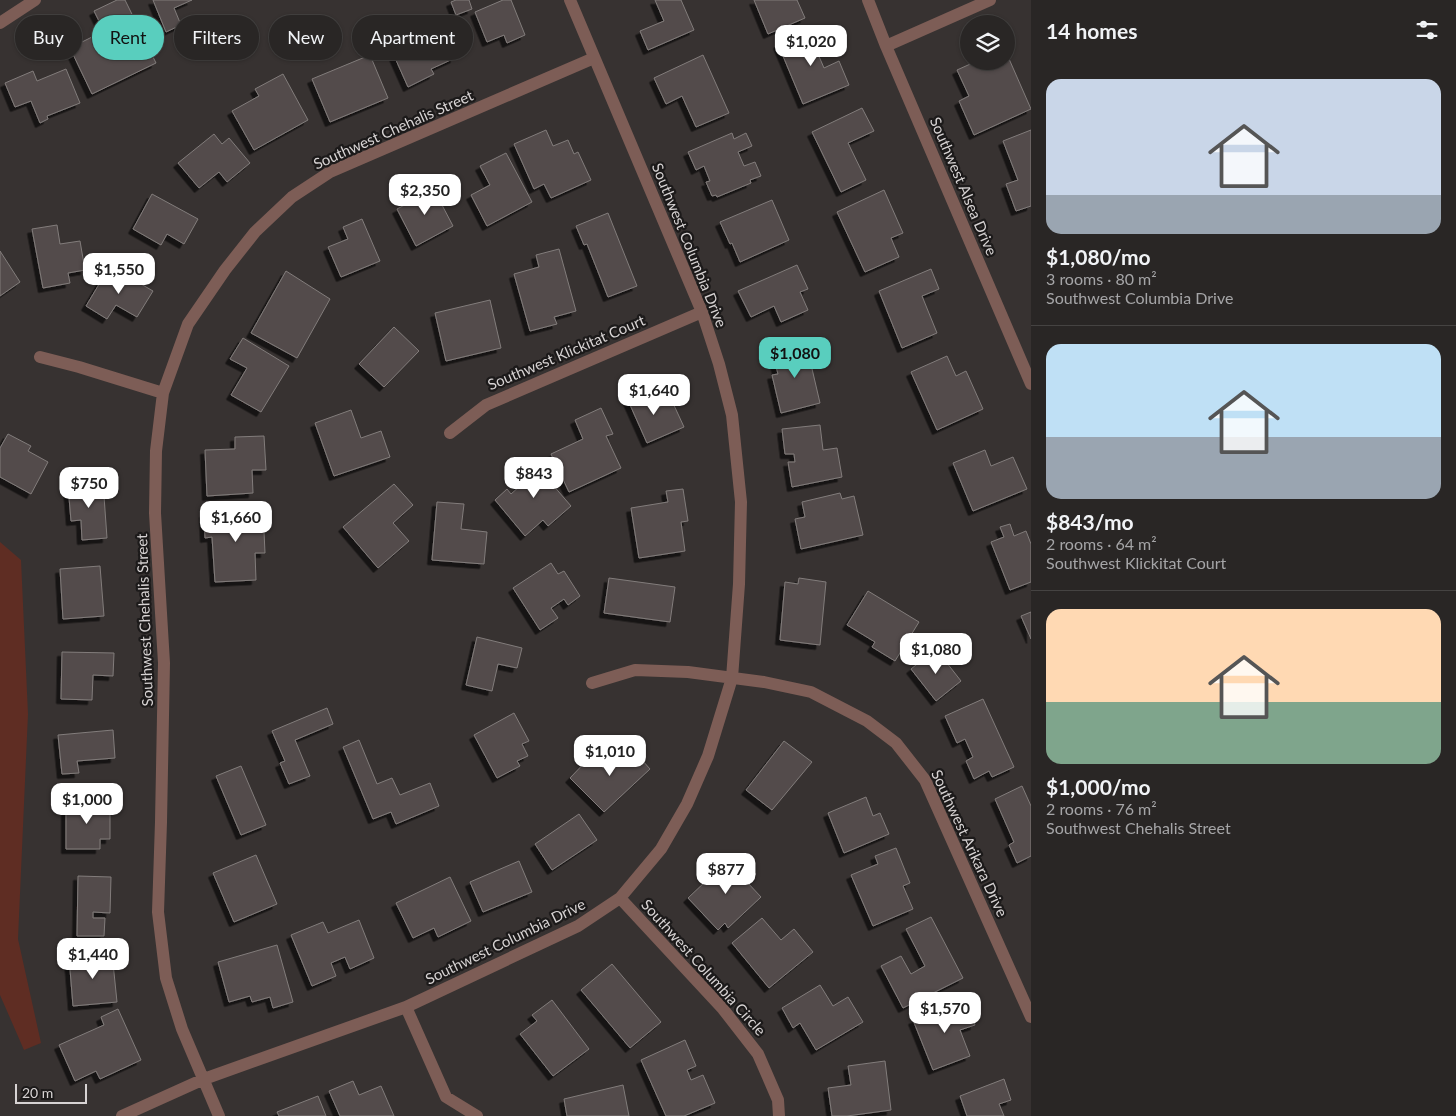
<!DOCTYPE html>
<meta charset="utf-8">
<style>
:root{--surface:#292625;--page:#353232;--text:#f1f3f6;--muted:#a5a5a7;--line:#454342;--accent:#59cebe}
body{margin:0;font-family:Lato,sans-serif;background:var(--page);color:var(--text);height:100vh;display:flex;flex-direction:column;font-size:19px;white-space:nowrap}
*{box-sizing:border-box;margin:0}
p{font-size:16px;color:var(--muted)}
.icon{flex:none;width:28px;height:28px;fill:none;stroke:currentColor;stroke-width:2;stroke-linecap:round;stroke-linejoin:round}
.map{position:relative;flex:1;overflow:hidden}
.sheet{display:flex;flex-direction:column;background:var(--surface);width:425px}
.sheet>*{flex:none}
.guide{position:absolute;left:15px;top:15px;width:475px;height:45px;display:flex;gap:10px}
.fabs{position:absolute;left:960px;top:15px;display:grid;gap:10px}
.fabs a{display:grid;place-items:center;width:55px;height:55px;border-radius:50%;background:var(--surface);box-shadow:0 1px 4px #0004,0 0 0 1px var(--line);font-size:25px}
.scale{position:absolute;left:15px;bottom:12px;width:72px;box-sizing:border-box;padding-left:5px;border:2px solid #d7d3d3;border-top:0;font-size:14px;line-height:18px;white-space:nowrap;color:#d7d3d3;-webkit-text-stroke:4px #1c1a1a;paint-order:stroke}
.price{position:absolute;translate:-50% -42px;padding:0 11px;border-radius:10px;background:#fff;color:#222;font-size:16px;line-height:32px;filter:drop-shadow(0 1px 2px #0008)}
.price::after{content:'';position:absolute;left:50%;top:30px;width:15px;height:11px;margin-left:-8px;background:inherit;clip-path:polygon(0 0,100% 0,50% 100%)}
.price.current{background:var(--accent);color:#111}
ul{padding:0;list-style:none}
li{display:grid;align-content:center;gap:10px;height:265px;padding:0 15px}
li+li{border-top:1px solid var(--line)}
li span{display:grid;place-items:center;height:155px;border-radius:15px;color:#555}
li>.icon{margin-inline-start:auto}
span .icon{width:90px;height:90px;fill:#fffc;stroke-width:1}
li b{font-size:21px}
h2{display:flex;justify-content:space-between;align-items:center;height:60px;padding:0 15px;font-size:21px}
.pill{padding:0 18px;border-radius:22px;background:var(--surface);box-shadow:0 1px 4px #0004,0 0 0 1px var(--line);font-size:18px;line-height:45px}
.pill.current{background:var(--accent);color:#111}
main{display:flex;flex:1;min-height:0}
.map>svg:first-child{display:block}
.green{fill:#5f2d23}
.building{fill:#524c4b;stroke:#827c7b;filter:url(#shadow)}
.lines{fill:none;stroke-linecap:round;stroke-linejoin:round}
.street{stroke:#7d5d56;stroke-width:12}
.labels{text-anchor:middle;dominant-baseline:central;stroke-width:4.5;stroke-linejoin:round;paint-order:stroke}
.street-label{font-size:15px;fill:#d7d3d3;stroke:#1c1a1a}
</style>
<main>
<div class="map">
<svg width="1031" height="1116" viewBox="0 0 1031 1116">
<defs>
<filter id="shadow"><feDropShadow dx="-4.5" dy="4.5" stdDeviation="0" flood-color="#0009"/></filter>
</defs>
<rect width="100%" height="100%" fill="#373231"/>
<path class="green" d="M0,542L21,560L28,714L18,939L41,1043L24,1050L0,995Z"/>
<path class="building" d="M117,0H125L156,63L92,94L70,48L104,31L94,11Z
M153,0H192L174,8L181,25L166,32Z
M456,0H469L472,9L456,15L451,2Z
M503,0H511L525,35L507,43L504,35L487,42L475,12Z
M655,0H681L694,30L648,50L640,31L664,21Z
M754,0H797L805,18L768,34Z
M437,18L455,58L431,69L434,74L408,87L387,40Z
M817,28L826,50L818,54L824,68L839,61L849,85L803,104L778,44Z
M1006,52L1031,109L974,135L959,101L969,96L957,70L977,61H1006Z
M370,55L388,98L330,122L312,79Z
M703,55L729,113L696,127L682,96L666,104L654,78Z
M66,69L80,103L47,116L48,119L40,123L31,101L15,107L5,83L33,71L37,81Z
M283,74L308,120L254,150L232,111L259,96L255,89Z
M862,108L874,131L848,143L866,180L841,192L812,132Z
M546,130L553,146L568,140L574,154L578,152L591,180L551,198L544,184L534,189L514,144Z
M1031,130V206L1016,211L1006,184L1018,180L1003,141Z
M732,133L734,139L746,133L752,146L738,152L744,166L755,162L761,176L750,180L751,183L717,197L716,195L712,196L706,182L710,181L704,166L696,170L688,152Z
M214,134L222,144L229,138L250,163L227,182L219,172L199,188L178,163Z
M506,153L532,202L487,226L471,195L490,185L480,166Z
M431,184L453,226L416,246L397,209L418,198L415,193Z
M884,190L903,233L891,238L899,257L865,272L837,212Z
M152,194L198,219L184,244L167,234L161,245L133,229Z
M772,200L789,240L740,262L732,243L730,244L720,222Z
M608,213L637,286L608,297L587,244L584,245L576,226Z
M362,219L380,261L341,277L328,247L348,239L343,227Z
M57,225L60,244L80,241L85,270L68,273L70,283L43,288L32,229Z
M559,249L576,311L554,317L557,324L530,331L514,274L539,267L536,255Z
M0,251L20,282L0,296Z
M797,265L808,289L800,292L808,310L781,322L774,306L751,317L738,291Z
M110,266L153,291L137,317L116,305L107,319L86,306Z
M931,269L939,289L922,296L937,333L902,348L879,291Z
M286,271L330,299L297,358L251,333Z
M490,300L501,348L446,361L435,313Z
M394,327L419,351L384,387L359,364Z
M243,338L289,366L261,412L231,395L247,368L230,359Z
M806,343L820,403L781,413L772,375L778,374L772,351Z
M947,356L956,376L966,371L983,409L937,430L911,372Z
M648,389L656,408L672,401L684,427L647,443L627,398Z
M601,408L613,434L606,436L621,468L569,492L551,454L583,439L575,420Z
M351,410L361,438L381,431L390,457L334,476L315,423Z
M820,425L823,450L837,448L842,477L792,487L788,462H795L794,454H785L782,429Z
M8,434L31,446L28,451L48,462L31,494L0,477V448Z
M264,436L266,470H252L253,493L207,496L205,450L235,449V437Z
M985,450L991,466L1013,457L1027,489L973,511L953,463Z
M544,463L558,479L552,484L571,506L548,526L543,520L525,536L495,500L507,489L511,494L520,486L513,477L528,464L535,471Z
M103,482L107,538L82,540L81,520L71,521L68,485Z
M394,484L413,505L393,523L409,541L378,568L343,527Z
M683,489L688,521L681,522L685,551L639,558L631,508L668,502L666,491Z
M840,493L842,499L854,496L863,535L801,549L795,519L805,517L802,502Z
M437,502L464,504L461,529L487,532L484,564L432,560Z
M263,510L265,553H255L256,580L215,582L212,537L205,538L204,513Z
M1010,524L1014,536L1026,531L1031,544V582L1010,590L991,542L1004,537L1000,527Z
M551,563L558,574L564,571L580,596L568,605L564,599L551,608L558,618L540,630L513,588Z
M100,566L104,616L63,619L60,569Z
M609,578L675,587L670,622L604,613Z
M799,578L826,582L820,645L780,640L785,582L798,584Z
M868,591L919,622L895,661L872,647L875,642L847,625Z
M1031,612V639L1021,616Z
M477,637L522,648L517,668L498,664L492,691L466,685Z
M936,649L961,681L936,701L911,669Z
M62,652L114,653L113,676L93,675L92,700L61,699Z
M983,699L1014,767L992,777L989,771L974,779L966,761L973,757L965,739L957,743L945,716Z
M327,708L333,724L295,740L310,776L289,784L280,763L285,761L272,731Z
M514,713L529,741L522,744L528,756L517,761L520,766L497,778L474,735Z
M113,730L115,758L77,761L79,773L62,774L58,735Z
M359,740L377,784L392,778L400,795L430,783L439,806L396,824L391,812L373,819L343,747Z
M784,741L812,762L772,810L746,790Z
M627,743L650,769L604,812L570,778L591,756L603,768Z
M241,766L266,825L241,835L216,776Z
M1022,786L1031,806V856L1017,863L1009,845L1014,842L995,799Z
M866,797L873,816L880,813L889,834L844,853L828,813Z
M66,802H110V839H100V849H66Z
M579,814L597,840L552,870L535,844Z
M896,848L910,883L903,886L913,909L873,926L851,875L878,864L875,856Z
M256,855L277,904L234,922L213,873Z
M741,858L756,874L747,882L761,897L728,928L725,923L718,930L688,898L724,864L729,870Z
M519,861L532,892L483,912L470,882Z
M78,876L111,877L110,913L93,912V918H105L104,936H77Z
M450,877L471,921L438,937L434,928L413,938L396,903Z
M931,917L963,978L903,1008L881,966L901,956L911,974L925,966L906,929Z
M762,918L781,940L794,929L813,952L769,988L732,943Z
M359,920L374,958L350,969L345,957L331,963L336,976L312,986L291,935L323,922L328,933Z
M277,945L293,1002L273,1008L270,997L252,1002L250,996L229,1002L218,962Z
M112,953L117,1002L73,1006L69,957Z
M612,964L661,1022L630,1048L581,990Z
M820,985L833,1006L848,997L863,1022L816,1050L800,1023L793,1028L782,1008Z
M552,1000L589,1049L553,1076L520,1034L537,1021L532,1015Z
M965,1000L975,1025L960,1030L970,1056L933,1070L913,1020Z
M118,1009L141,1060L100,1079L96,1071L75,1081L59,1045L104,1025L101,1017Z
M685,1040L696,1066L687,1070L691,1080L703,1075L715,1103L684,1116H666L641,1060Z
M885,1061L891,1110L847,1116H832L828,1088L851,1085L848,1066Z
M1004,1079L1011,1100L999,1104L1004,1116H967L960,1096Z
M353,1081L359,1095L381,1086L394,1116H340L329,1091Z
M623,1085L629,1116H567L564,1099Z
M318,1096L326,1116H279L277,1112Z"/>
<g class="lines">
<path class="street" d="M868,0L886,46L1031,384
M0,23L35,0
M886,46L990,0
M40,357L79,367L163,393
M450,433L486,405L702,312
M592,683L635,670L688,672L764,682L811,692L867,721L896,743L925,780L1031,1017
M620,898L723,1009L758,1054L778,1100L779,1116
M406,1007L446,1097L477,1116
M122,1116L204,1079L406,1007L578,926L620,898L661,849L687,804L708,756L732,678L739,584L741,502L732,415L719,364L702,312L570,0
M219,1116L182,1029L166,978L158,912L161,822L164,663L155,513L156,451L163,393L188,324L225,270L255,232L292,197L330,172L594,58"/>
</g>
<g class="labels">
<g class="street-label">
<text transform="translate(393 129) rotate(-24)">Southwest Chehalis Street</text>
<text transform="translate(964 186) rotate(67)">Southwest Alsea Drive</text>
<text transform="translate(690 245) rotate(68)">Southwest Columbia Drive</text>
<text transform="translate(566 352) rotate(-23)">Southwest Klickitat Court</text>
<text transform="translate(144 620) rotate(-92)">Southwest Chehalis Street</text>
<text transform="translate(970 843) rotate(65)">Southwest Arikara Drive</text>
<text transform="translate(505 941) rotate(-26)">Southwest Columbia Drive</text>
<text transform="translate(704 967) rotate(48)">Southwest Columbia Circle</text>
</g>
</g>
</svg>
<div class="fabs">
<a><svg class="icon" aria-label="layers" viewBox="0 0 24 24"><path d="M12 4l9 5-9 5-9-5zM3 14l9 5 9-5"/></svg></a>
</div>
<div class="scale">20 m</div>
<b class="price" style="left:811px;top:67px">$1,020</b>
<b class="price" style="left:425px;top:216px">$2,350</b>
<b class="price" style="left:119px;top:295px">$1,550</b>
<b class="price current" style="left:795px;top:379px">$1,080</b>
<b class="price" style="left:654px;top:416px">$1,640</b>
<b class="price" style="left:534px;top:499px">$843</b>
<b class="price" style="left:89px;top:509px">$750</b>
<b class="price" style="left:236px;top:543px">$1,660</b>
<b class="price" style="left:936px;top:675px">$1,080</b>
<b class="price" style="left:610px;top:777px">$1,010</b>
<b class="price" style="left:87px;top:825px">$1,000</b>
<b class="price" style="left:726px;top:895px">$877</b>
<b class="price" style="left:93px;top:980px">$1,440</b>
<b class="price" style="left:945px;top:1034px">$1,570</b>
<div class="guide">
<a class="pill">Buy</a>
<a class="pill current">Rent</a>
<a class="pill">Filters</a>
<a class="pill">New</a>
<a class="pill">Apartment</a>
</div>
</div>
<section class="sheet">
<h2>14 homes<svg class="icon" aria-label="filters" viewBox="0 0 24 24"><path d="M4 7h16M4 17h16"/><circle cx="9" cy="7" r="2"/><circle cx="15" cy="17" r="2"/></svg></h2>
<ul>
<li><span style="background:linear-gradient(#c9d6e8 75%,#9aa5b1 0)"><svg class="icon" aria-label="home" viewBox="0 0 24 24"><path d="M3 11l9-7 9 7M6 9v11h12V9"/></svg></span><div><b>$1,080/mo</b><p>3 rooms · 80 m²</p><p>Southwest Columbia Drive</p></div></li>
<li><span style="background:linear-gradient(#bfe0f5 60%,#9aa5b1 0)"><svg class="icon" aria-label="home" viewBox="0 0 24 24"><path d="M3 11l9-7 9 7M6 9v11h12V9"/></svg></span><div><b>$843/mo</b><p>2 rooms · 64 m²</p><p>Southwest Klickitat Court</p></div></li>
<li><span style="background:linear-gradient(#ffd9b3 60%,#7fa58c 0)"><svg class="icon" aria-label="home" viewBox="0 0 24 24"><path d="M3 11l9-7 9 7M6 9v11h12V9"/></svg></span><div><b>$1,000/mo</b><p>2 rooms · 76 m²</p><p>Southwest Chehalis Street</p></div></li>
</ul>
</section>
</main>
